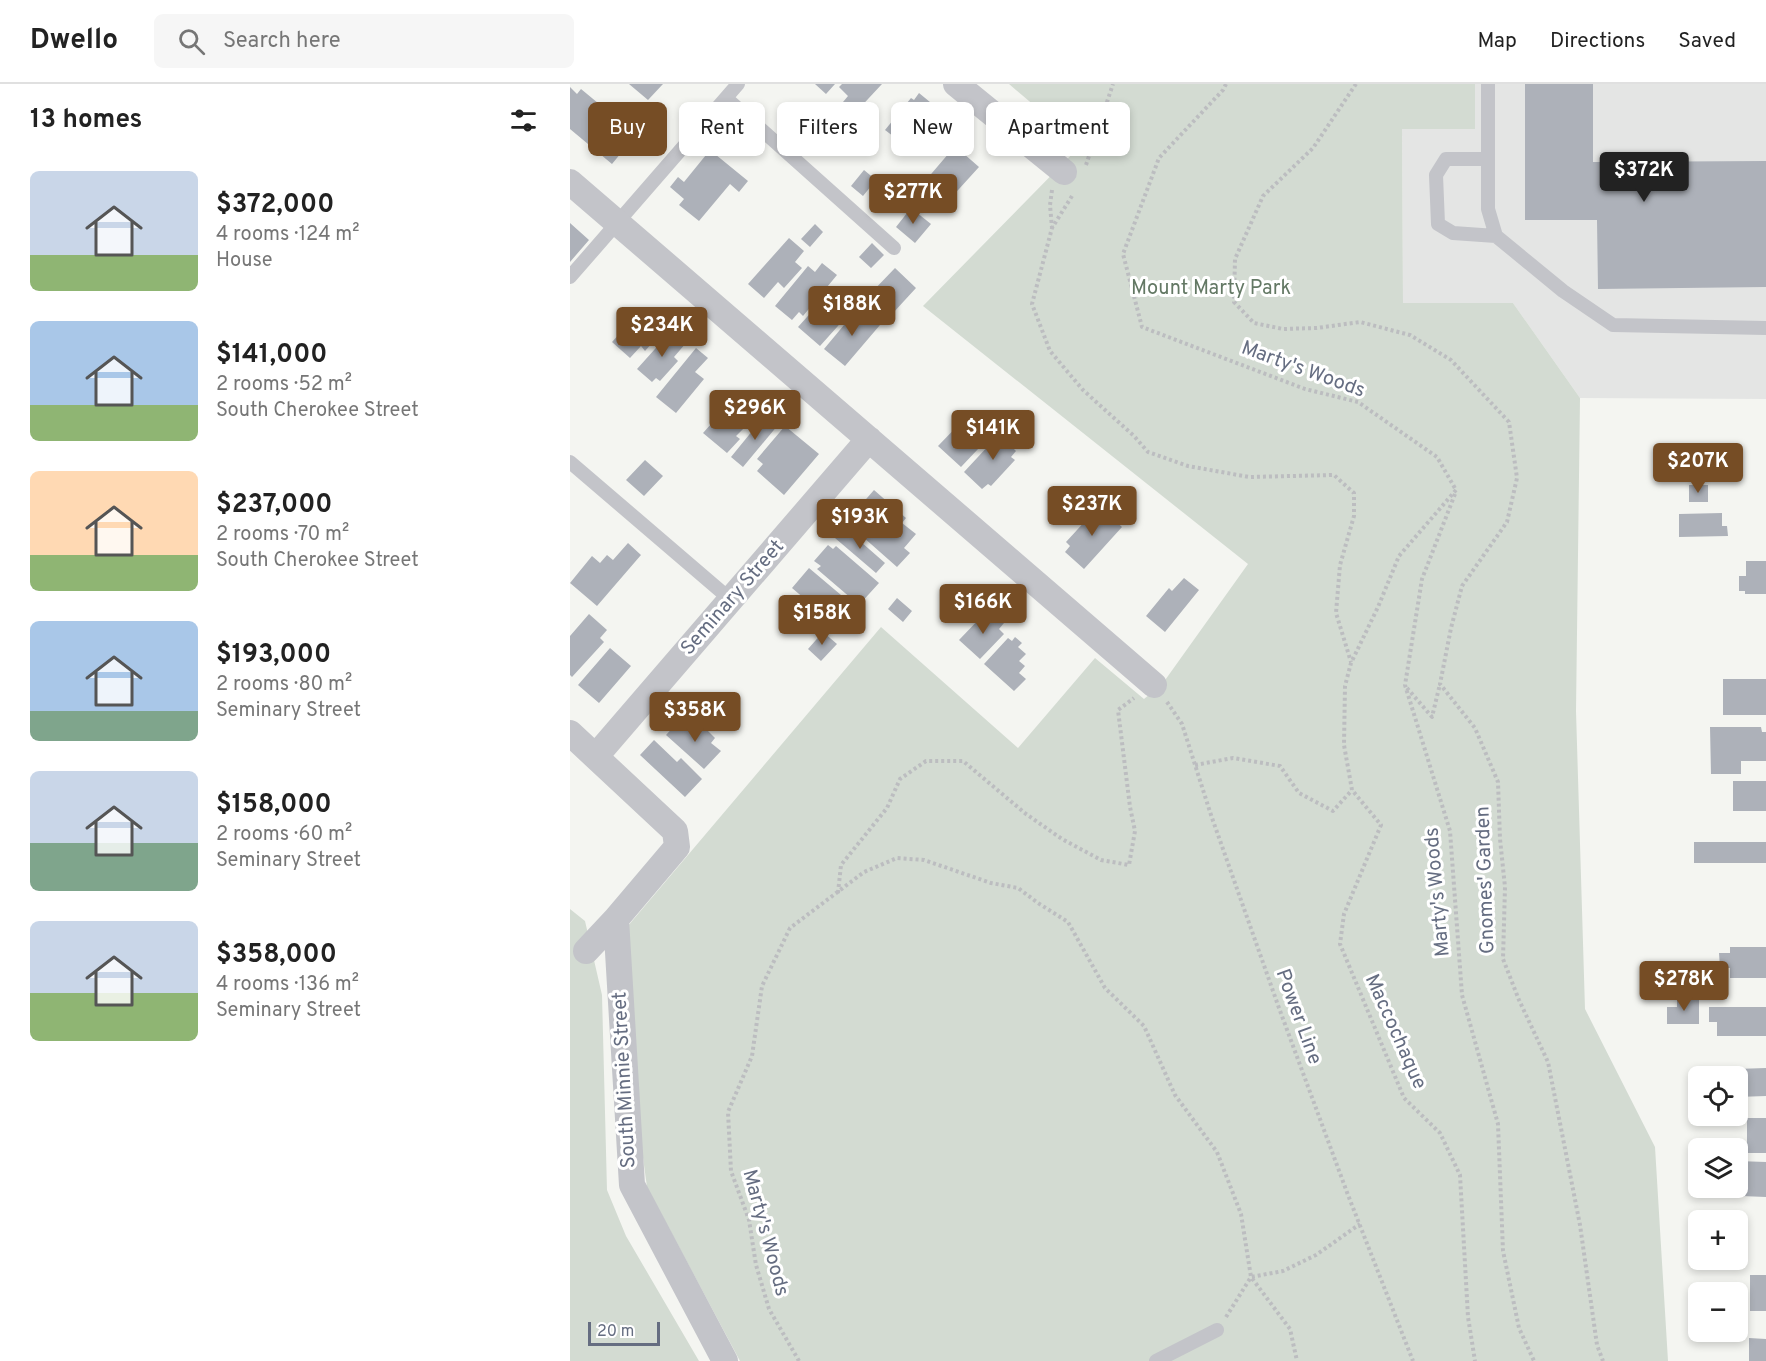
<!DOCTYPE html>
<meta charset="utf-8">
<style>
:root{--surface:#fff;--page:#f6f6f6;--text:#222;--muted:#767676;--line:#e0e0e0;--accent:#764d25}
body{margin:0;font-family:Overpass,sans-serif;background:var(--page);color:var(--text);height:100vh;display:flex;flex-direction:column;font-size:22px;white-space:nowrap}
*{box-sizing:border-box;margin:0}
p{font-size:20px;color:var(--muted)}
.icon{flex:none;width:33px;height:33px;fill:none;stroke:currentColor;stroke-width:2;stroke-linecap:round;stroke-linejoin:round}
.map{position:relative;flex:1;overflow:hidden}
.details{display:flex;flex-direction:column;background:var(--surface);width:570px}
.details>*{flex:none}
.guide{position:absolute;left:18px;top:18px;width:570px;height:54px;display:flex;gap:12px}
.tools{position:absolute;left:1118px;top:982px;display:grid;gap:12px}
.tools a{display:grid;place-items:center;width:60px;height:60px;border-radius:9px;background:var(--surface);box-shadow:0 3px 9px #0003;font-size:30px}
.scale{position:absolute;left:18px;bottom:15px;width:72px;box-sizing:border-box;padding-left:6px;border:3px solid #656d81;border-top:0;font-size:16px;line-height:21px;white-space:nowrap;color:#656d81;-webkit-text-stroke:4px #fff;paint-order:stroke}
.price{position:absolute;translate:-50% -51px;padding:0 14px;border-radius:6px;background:var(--accent);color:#fff;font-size:20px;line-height:39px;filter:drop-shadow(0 2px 3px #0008)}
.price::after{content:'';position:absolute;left:50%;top:36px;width:18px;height:14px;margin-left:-9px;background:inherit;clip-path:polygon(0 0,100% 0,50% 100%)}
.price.on{background:#222;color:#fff}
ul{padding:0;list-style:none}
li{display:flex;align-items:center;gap:18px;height:150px;padding:0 30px}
li span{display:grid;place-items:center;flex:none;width:168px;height:120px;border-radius:9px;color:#555}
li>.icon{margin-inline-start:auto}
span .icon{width:72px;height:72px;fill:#fffc;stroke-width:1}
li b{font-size:26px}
h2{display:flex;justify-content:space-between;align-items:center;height:72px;padding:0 30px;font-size:26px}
.pill{padding:0 21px;border-radius:9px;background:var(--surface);box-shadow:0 3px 9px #0003;font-size:21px;line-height:54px}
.pill.on{background:var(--accent);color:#fff}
header{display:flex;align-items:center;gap:36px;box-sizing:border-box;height:84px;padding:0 30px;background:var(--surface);border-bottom:2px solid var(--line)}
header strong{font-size:28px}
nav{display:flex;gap:33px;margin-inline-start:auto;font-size:21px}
.search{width:420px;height:54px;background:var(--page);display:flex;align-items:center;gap:15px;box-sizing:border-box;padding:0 21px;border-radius:9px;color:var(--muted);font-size:22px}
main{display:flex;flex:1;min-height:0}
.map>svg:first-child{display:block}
.built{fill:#e4e5e4}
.green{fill:#d3dbd2}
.building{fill:#adb1b9}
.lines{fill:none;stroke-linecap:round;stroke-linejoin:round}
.path{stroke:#bcbdc0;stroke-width:4;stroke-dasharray:3 3;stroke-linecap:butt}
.lane{stroke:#c3c4c9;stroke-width:14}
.street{stroke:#c3c4c9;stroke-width:26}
.labels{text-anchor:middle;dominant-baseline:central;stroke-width:6;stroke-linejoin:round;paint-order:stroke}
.park-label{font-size:20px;fill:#637864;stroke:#fff}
.street-label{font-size:20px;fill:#656d81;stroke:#fff}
</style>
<header>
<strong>Dwello</strong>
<div class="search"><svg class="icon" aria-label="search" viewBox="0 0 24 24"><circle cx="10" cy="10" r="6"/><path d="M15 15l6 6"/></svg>Search here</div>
<nav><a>Map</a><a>Directions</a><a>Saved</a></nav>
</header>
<main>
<section class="details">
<h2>13 homes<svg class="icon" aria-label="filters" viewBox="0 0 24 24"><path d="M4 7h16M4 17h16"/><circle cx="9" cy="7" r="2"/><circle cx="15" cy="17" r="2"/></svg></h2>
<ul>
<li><span style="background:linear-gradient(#c9d6e8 70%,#8fb573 0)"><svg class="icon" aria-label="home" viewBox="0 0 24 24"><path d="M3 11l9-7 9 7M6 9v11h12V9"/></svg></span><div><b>$372,000</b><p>4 rooms · 124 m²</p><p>House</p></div></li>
<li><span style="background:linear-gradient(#a9c7e8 70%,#8fb573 0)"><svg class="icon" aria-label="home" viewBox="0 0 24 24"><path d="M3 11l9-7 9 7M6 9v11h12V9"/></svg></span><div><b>$141,000</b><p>2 rooms · 52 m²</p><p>South Cherokee Street</p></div></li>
<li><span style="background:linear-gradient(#ffd9b3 70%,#8fb573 0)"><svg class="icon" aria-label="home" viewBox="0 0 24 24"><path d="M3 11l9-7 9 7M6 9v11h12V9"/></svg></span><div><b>$237,000</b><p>2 rooms · 70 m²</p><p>South Cherokee Street</p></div></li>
<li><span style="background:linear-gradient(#a9c7e8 75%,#7fa58c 0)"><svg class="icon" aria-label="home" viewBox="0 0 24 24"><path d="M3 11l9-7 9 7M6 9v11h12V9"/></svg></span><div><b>$193,000</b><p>2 rooms · 80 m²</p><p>Seminary Street</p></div></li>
<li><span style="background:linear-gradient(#c9d6e8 60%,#7fa58c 0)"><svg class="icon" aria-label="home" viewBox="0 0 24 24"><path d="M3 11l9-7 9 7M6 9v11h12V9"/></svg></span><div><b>$158,000</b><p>2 rooms · 60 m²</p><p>Seminary Street</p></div></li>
<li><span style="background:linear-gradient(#c9d6e8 60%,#8fb573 0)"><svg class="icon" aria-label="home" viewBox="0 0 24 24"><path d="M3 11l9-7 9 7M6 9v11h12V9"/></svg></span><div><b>$358,000</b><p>4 rooms · 136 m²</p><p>Seminary Street</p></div></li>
</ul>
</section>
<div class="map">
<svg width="1196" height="1277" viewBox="0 0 1196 1277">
<rect width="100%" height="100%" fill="#f4f5f1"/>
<path class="built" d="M905,0H1196V315L1010,314L943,219H833L832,45H905Z"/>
<path class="green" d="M439,0H905V45H832L833,219H943L1010,314L1006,627L1015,925L1085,1063L1098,1277H170L77,1103L71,1059L57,843L311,543L448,664L525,574L574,615L593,599L678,480L353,222L511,61Z
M0,825L15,837L32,911L37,1106L56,1152L129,1277H0Z"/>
<path class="building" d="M59,0H93L78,16Z
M245,0H265L256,10Z
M272,0H312L285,29L273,18L278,12L269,3Z
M955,0H1023V78L1196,77V203L1028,205L1027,136H955Z
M0,3L7,10L11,5L51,38L41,50L56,63L42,80L0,45Z
M349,9L366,23L361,29L366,33L340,65L315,46L341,14L344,16Z
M157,25L171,37L155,56L141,43Z
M385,62L409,83L379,116L356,96Z
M140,66L178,97L169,108L160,100L129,137L109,121L114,115L100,103L108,93L114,98Z
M294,86L306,96L293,112L281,102Z
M341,124L361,140L345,159L326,143Z
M0,139L19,156L0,178Z
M245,140L253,148L240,163L231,155Z
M219,154L234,167L225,178L232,184L214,204L208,198L194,214L178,200Z
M302,159L314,171L301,184L289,173Z
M252,179L267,191L233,232L229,228L222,236L205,222L238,182L245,188Z
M325,184L346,204L323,229L301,209Z
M263,204L285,223L250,262L228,243Z
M289,223L310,241L275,282L254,265Z
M69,228L91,249L75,267L71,262L60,274L42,258Z
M102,246L116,259L104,273L108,277L90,297L86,294L82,298L67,285Z
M126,264L138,274L125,288L134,295L106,329L86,313Z
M174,310L186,320L171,338L175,343L166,352L170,355L157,369L133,349L167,311L170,315Z
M196,330L208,341L173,383L161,373Z
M398,331L406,339L412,333L426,346L391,383L368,362Z
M215,342L249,370L214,411L187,387L193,380L187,375Z
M433,346L445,357L441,362L446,367L441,373L445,376L421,402L418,400L412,405L394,388Z
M75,376L93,392L74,412L56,396Z
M1119,401H1138V418H1119Z
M304,406L336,434L332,439L346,450L334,464L340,469L327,483L276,438Z
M529,422L552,443L514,485L495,468L500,462L496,458Z
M1152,429V442H1157L1158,452L1109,453V430Z
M274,443L315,479L306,489L265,454Z
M58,459L71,471L27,522L0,499L22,472L30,479L37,471L43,476Z
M258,461L263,465L266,462L309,499L289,521L247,485L251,482L244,477Z
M1176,477H1196V510H1175V507H1169V492H1176Z
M239,484L271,511L268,515L275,522L262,538L222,504Z
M614,494L629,506L595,548L576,532L599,504L602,507Z
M327,514L342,527L333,538L318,525Z
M423,529L434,539L429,545L434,550L410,575L389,556L413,531L418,535Z
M19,530L37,546L30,554L34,558L2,593L0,591V552Z
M253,548L267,560L251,577L238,565Z
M445,553L452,559L448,563L456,570L449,577L455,582L449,589L456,595L444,607L414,580L438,554L442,557Z
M40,564L61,582L29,619L8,601Z
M1153,595H1196V631H1153Z
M127,636L145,654L141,659L151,667L134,685L96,651L108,638L117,646Z
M1140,643H1191L1192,648H1196V677H1171V690H1141Z
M84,656L107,678L111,674L132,695L115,713L70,671Z
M1163,697H1196V727H1163Z
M1124,758H1196V779H1124Z
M1160,863H1196V894H1160V884H1150L1149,869H1160Z
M1107,915H1129V940H1097V923H1107Z
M1139,923H1196V952H1147V938H1139Z
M1196,984V1012L1167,1013L1166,985Z
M1177,1034H1196V1069H1177Z
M1167,1077L1196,1078V1113L1171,1112L1172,1108H1162V1104H1167Z
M1180,1191H1196V1227H1180Z
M1179,1254L1196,1255V1277H1179Z"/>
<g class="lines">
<path class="path" d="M656,0L653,6L589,74L553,170L572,243L735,305L788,318L867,373L886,406
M786,0L743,64L693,112L665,175L664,218L684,239L713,245L747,244L790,238L840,251L881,276L939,338L947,394L937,438L892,502L881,544L870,600L905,644L928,698L930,755L935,803L933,875L949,916L978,978L1010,1141L1027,1261L1033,1277
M497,60L516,37L536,22
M516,81L543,0
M482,106L480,121L482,144
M502,112L482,144L462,220L480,267L513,306L564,352L578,368L618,382L679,393L764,391L784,409V432L770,481L766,529L781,578
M886,406L829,472L808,523L781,579L775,602L774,661L782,706L811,741L774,830L770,860L834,1014L870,1049L890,1091L898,1233L905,1277
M885,410L852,495L835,601L880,747L892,911L928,1040L933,1167L949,1244L964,1277
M837,604L862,633L870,600
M597,618L612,640L641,731L709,924L778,1111L843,1277
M625,681L663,674L710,682L729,709L763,727L782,706
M268,809L271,781L317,724L330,695L356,677H393L456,730L492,755L531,776L559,781L565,747L560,723L548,626L564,614
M656,1233L681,1193L713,1187L746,1171L790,1140
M229,1277L199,1225L186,1181L179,1136L161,1087L158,1028L182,972L192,902L220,844L294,788L327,774L354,776L421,799L448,804L468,819L498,838L535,904L574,942L605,1011L647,1068L671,1130L681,1193L720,1245L727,1277"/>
<path class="lane" d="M918,0V125L926,152L993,207L1043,241L1196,244
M156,14L324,164
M918,75H876L866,91L868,140L883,149L926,152
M0,193L168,0
M0,378L161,516
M586,1277L647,1246"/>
<path class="street" d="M386,0L494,88
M0,98L584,601
M0,649L105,747L107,763L46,835L16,867
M26,672L299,355
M46,835L62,1101L155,1277"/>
</g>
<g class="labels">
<g class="park-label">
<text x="641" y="205">Mount Marty Park</text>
</g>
<g class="street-label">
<text transform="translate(733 286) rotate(20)">Marty's Woods</text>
<text transform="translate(163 514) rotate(-49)">Seminary Street</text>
<text transform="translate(916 796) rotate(-92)">Gnomes' Garden</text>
<text transform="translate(868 808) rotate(-95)">Marty's Woods</text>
<text transform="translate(728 933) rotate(70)">Power Line</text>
<text transform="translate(825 948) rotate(66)">Maccochaque</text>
<text transform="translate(55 996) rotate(-93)">South Minnie Street</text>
<text transform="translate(195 1149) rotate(75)">Marty's Woods</text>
</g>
</g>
</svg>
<div class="tools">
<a><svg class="icon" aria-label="locate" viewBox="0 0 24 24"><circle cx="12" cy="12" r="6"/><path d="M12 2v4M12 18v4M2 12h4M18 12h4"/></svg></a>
<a><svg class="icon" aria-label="layers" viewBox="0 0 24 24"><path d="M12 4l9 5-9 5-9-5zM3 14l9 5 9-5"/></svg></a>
<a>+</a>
<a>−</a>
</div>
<div class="scale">20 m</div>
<b class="price on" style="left:1074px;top:119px">$372K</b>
<b class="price" style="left:343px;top:141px">$277K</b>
<b class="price" style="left:282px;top:253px">$188K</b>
<b class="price" style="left:92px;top:274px">$234K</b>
<b class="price" style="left:185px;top:357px">$296K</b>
<b class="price" style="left:423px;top:377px">$141K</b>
<b class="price" style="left:1128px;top:410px">$207K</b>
<b class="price" style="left:522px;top:453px">$237K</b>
<b class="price" style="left:290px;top:466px">$193K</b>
<b class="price" style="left:413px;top:551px">$166K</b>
<b class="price" style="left:252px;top:562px">$158K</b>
<b class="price" style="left:125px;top:659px">$358K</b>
<b class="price" style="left:1114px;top:928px">$278K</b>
<div class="guide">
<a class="pill on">Buy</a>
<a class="pill">Rent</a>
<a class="pill">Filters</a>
<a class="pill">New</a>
<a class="pill">Apartment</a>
</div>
</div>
</main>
